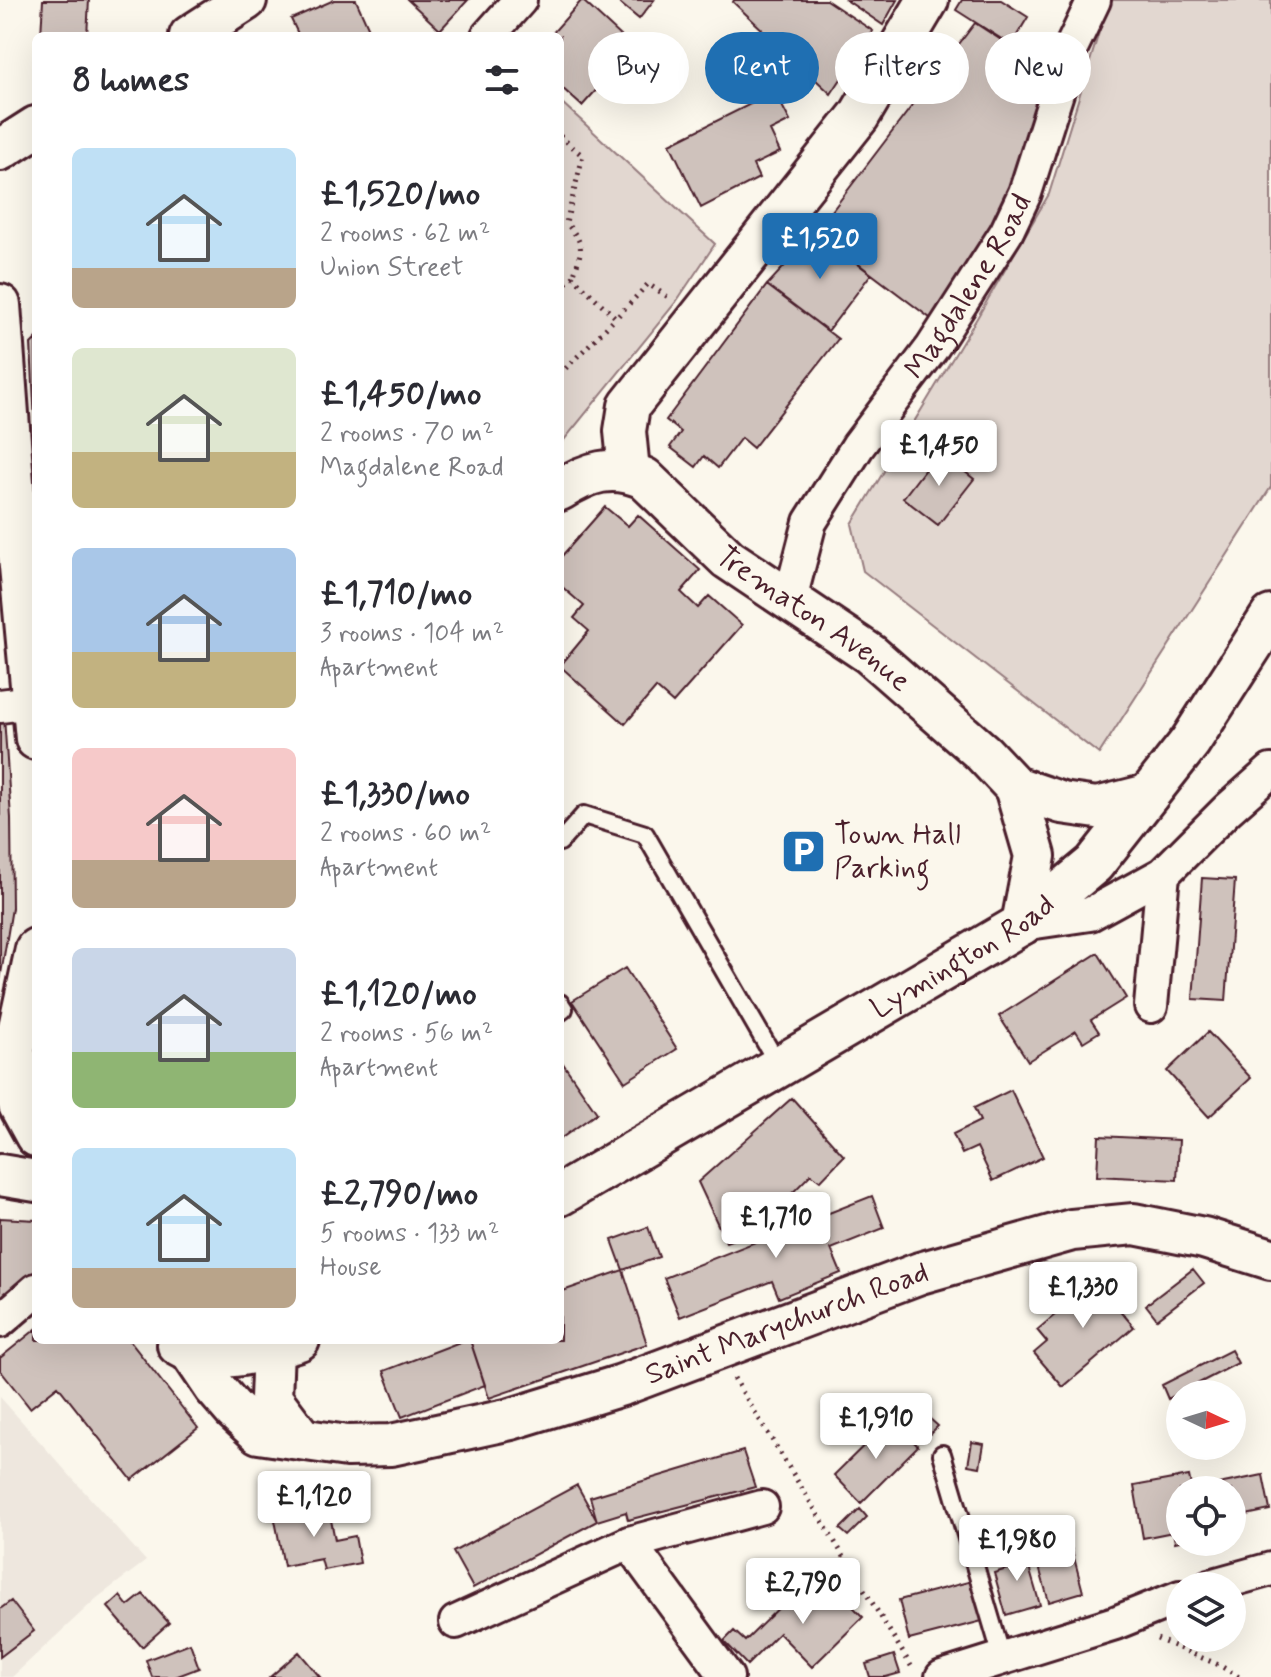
<!DOCTYPE html>
<meta charset="utf-8">
<style>
:root{--surface:#fff;--page:#f7f7f7;--text:#2b2b33;--muted:#7c7c81;--accent:#1f6fb2}
body{margin:0;font-family:Mynerve,sans-serif;background:var(--page);color:var(--text);height:100vh;display:flex;flex-direction:column;font-size:30px;white-space:nowrap}
*{box-sizing:border-box;margin:0}
p{font-size:26px;color:var(--muted)}
.icon{flex:none;width:44px;height:44px;fill:none;stroke:currentColor;stroke-width:2;stroke-linecap:round;stroke-linejoin:round}
.map{position:relative;flex:1;overflow:hidden}
.drawer{position:absolute;left:32px;top:32px;width:532px;height:1312px;display:flex;flex-direction:column;background:var(--surface);border-radius:12px;box-shadow:0 8px 32px #0002}
.drawer>*{flex:none}
.guide{position:absolute;left:588px;top:32px;width:562px;height:72px;display:flex;gap:16px}
.needle{width:52px;rotate:94deg}
.fabs{position:absolute;left:1166px;top:1380px;display:grid;gap:16px}
.fabs a{display:grid;place-items:center;width:80px;height:80px;border-radius:50%;background:var(--surface);box-shadow:0 8px 32px #0002;font-size:40px}
.price{position:absolute;translate:-50% -68px;padding:0 18px;border-radius:8px;background:#fff;color:#222;font-size:26px;line-height:52px;filter:drop-shadow(0 2px 4px #0008)}
.price::after{content:'';position:absolute;left:50%;top:48px;width:24px;height:18px;margin-left:-12px;background:inherit;clip-path:polygon(0 0,100% 0,50% 100%)}
.price.current{background:var(--accent);color:#fff}
ul{padding:0;list-style:none}
li{display:flex;align-items:center;gap:24px;height:200px;padding:0 40px}
li span{display:grid;place-items:center;flex:none;width:224px;height:160px;border-radius:12px;color:#555}
li>.icon{margin-inline-start:auto}
span .icon{width:96px;height:96px;fill:#fffc;stroke-width:1}
li b{font-size:34px}
h2{display:flex;justify-content:space-between;align-items:center;height:96px;padding:0 40px;font-size:34px}
.chip{padding:0 28px;border-radius:36px;background:var(--surface);box-shadow:0 8px 32px #0002;font-size:28px;line-height:72px}
.chip.current{background:var(--accent);color:#fff}
.map>svg:first-child{display:block}
.built{fill:#eee7de}
.green{fill:#e2d7d0;stroke:#967b7e;stroke-width:2}
.building{fill:#cfc2bc;stroke:#4a1f2b;stroke-width:2}
.lines{fill:none;stroke-linecap:round;stroke-linejoin:round}
.service-casing{stroke:#4a1f2b;stroke-width:22}
.minor-casing{stroke:#4a1f2b;stroke-width:38}
.tertiary-casing{stroke:#4a1f2b;stroke-width:46}
.path{stroke:#4a1f2b;stroke-width:5;stroke-dasharray:2 6;stroke-linecap:butt}
.service{stroke:#fbf7ec;stroke-width:16}
.minor{stroke:#fbf7ec;stroke-width:32}
.tertiary{stroke:#fbf7ec;stroke-width:40}
.labels{text-anchor:middle;dominant-baseline:central;stroke-width:7;stroke-linejoin:round;paint-order:stroke}
.street-label{font-size:30px;fill:#4a1f2b;stroke:#fbf7ec}
.poi-label{font-size:30px;fill:#4a1f2b;stroke:#fbf7ec;text-anchor:start}
</style>
<div class="map">
<svg width="1271" height="1677" viewBox="0 0 1271 1677">
<rect width="100%" height="100%" fill="#fbf7ec"/>
<filter id="ink" filterUnits="userSpaceOnUse"><feTurbulence type="fractalNoise" baseFrequency=".0125" numOctaves="2"/><feDisplacementMap in="SourceGraphic" scale="16" xChannelSelector="R" yChannelSelector="G"/><feConvolveMatrix kernelMatrix="1 2 1 2 8 2 1 2 1" color-interpolation-filters="sRGB"/></filter>
<g filter="url(#ink)">
<path class="built" d="M0,1397L146,1561L97,1598L12,1677H0Z"/>
<path class="green" d="M1109,0H1271V487L1099,754L863,571L852,524L977,318L1049,194Z
M560,101L715,244L676,302L560,445Z"/>
<path class="building" d="M43,0H89L87,36H41Z
M334,0H356L372,36H299L291,19Z
M408,0H468L440,30Z
M582,0L634,48L582,106L560,86V36H550Z
M616,0H654L639,19Z
M734,0H826L873,31L831,94L733,2Z
M846,0H897L883,25Z
M962,0H1001L1028,17L1011,45L956,10Z
M975,23L1046,69L1004,219L938,324L816,232Z
M775,92L790,121L770,131L780,152L753,165L759,178L701,208L670,144Z
M816,232L871,274L828,331L767,285Z
M767,285L838,339L753,448L741,438L718,468L704,456L696,467L670,447L681,432L666,420Z
M36,339V444L31,344Z
M939,451L974,479L938,525L903,498Z
M605,507L628,526L638,515L700,570L681,592L698,608L709,596L742,625L673,703L656,688L625,724L560,666L589,631L574,618L584,606L560,585V558Z
M4,717L11,818L12,908L0,980V718Z
M1202,878L1235,880L1226,1001L1193,999Z
M1098,953L1126,998L1091,1020L1099,1032L1083,1042L1076,1031L1028,1061L999,1016Z
M625,968L677,1049L625,1082L572,1001Z
M1208,1032L1251,1078L1209,1117L1167,1071Z
M560,1059L597,1113L560,1139Z
M1011,1090L1043,1157L993,1181L977,1147L962,1154L953,1134L980,1121L974,1108Z
M792,1098L844,1156L820,1181L811,1174L755,1231L726,1242L698,1182Z
M1099,1136L1179,1140L1177,1180L1097,1176Z
M872,1196L884,1228L831,1249L841,1273L779,1298L772,1281L680,1317L664,1278Z
M0,1218L36,1220V1276L0,1304Z
M648,1227L659,1257L623,1270L612,1240Z
M1109,1269L1122,1284L1108,1296L1134,1327L1063,1387L1034,1353L1047,1342L1037,1330Z
M1193,1269L1204,1283L1157,1319L1146,1305Z
M623,1270L647,1344L489,1398L470,1340H560V1292Z
M36,1329V1340H129L198,1428L132,1480L58,1386L30,1408L0,1370V1358Z
M465,1340H470L485,1385L402,1417L384,1371Z
M1231,1350L1238,1363L1168,1399L1162,1385Z
M920,1410L938,1426L930,1434L912,1419Z
M891,1419L918,1446L861,1503L834,1475Z
M972,1442L984,1444L980,1467L968,1465Z
M743,1451L755,1487L628,1520L626,1512L597,1521L590,1497Z
M1263,1475L1270,1510L1232,1518V1490H1205L1204,1487Z
M1189,1476L1192,1490H1180V1541L1175,1542L1173,1532L1143,1538L1134,1486Z
M577,1485L597,1521L473,1588L453,1552Z
M328,1505L335,1540L355,1536L360,1563L324,1570L321,1559L284,1566L274,1515Z
M860,1509L867,1517L848,1536L840,1529Z
M1023,1547L1040,1605L1006,1615L994,1573L1007,1569L1003,1553Z
M1072,1550L1083,1592L1049,1602L1037,1560Z
M827,1580L863,1617L812,1667L779,1633L747,1665L724,1641L734,1631L745,1641L798,1589L808,1599Z
M976,1580L986,1620L909,1640L899,1600Z
M143,1594L169,1623L142,1647L108,1607L120,1596L128,1606Z
M11,1601L34,1631L0,1657V1609Z
M190,1643L199,1668L175,1677H152L146,1660Z
M299,1652L320,1677H270Z
M894,1655L900,1673L886,1677H870L866,1664Z"/>
<g class="lines">
<defs>
<path id="service" d="M560,842L584,815L645,834L779,1066
M560,1003L564,1009L560,1012
M942,1454L1002,1657"/>
<g id="minor">
<path d="M488,36L520,0"/>
<path id="s1" d="M790,599L810,522L858,446L932,348L1006,233L1025,193L1072,46L1094,0"/>
<path d="M0,706L32,702"/>
<path d="M1022,924L1090,914L1163,874L1227,810L1271,771"/>
<path d="M1151,1006L1163,874"/>
<path d="M0,1321L36,1290"/>
<path d="M629,1543L727,1677"/>
<path d="M1210,1586L1271,1569"/>
<path d="M456,1622L629,1543L762,1507"/>
<path d="M942,1677L1115,1623L1180,1597"/>
</g>
<g id="tertiary">
<path d="M190,36L246,0"/>
<path d="M0,150L36,127"/>
<path d="M0,305L16,523L36,739"/>
<path d="M629,471L625,431L629,406L859,116L928,0"/>
<path id="s2" d="M560,490C588,472 612,464 644,478L728,559L870,654L983,753L1015,787L1062,803L1097,808L1148,795"/>
<path d="M1015,787L1035,856L1022,924"/>
<path d="M31,1071L17,1091L19,1105L36,1136"/>
<path d="M17,1091L12,1060L36,949"/>
<path d="M0,1175L36,1181"/>
<path id="s3" d="M560,1195L1022,924L1094,864L1190,742L1271,616"/>
<path d="M178,1345C217,1368 259,1352 299,1340"/>
<path d="M273,1348L271,1398L302,1439"/>
<path id="s4" d="M192,1354L215,1388L234,1410L259,1433L347,1446L391,1445L511,1419L622,1385L920,1273L1072,1230L1134,1224L1204,1238L1271,1259"/>
</g>
</defs>
<use href="#service" class="service-casing"/>
<use href="#minor" class="minor-casing"/>
<use href="#tertiary" class="tertiary-casing"/>
<path class="path" d="M560,136L583,156L566,223C586,245 582,249 573,277
M560,288L573,277L616,318L648,284L671,299
M560,374L616,318
M734,1378L913,1669
M1157,1639L1219,1665L1239,1677"/>
<use href="#service" class="service"/>
<use href="#minor" class="minor"/>
<use href="#tertiary" class="tertiary"/>
</g>
</g>
<defs>
<symbol id="parking-square" viewBox="-11 -11 22 22"><rect x="-9" y="-9" width="18" height="18" rx="4" fill="#1f6fb2" stroke="#fbf7ec"/><path d="M-3.5-5.5H1a3.5 3.5 0 0 1 0 7H-1V5.5H-3.5ZM-1-3.4V-.6H.8a1.4 1.4 0 0 0 0-2.8Z" fill="#fff"/></symbol>
</defs>
<g fill-rule="evenodd">
<use href="#parking-square" x="778" y="826" width="51" height="51"/>
</g>
<g class="labels">
<g class="street-label">
<text stroke="none"><textPath href="#s1" startOffset="364">Magdalene Road</textPath></text>
<text stroke="none"><textPath href="#s2" startOffset="310">Trematon Avenue</textPath></text>
<text stroke="none"><textPath href="#s3" startOffset="468">Lymington Road</textPath></text>
<text stroke="none"><textPath href="#s4" startOffset="652">Saint Marychurch Road</textPath></text>
</g>
<g class="poi-label">
<text x="834" y="834">Town Hall<tspan x="834" dy="34">Parking</tspan></text>
</g>
</g>
</svg>
<div class="fabs">
<a><svg class="needle" viewBox="-14 -14 28 28"><path d="M0-13l5 13h-10z" fill="#e53935"/><path d="M0 13l5-13h-10z" fill="#7c7c81"/></svg></a>
<a><svg class="icon" aria-label="locate" viewBox="0 0 24 24"><circle cx="12" cy="12" r="6"/><path d="M12 2v4M12 18v4M2 12h4M18 12h4"/></svg></a>
<a><svg class="icon" aria-label="layers" viewBox="0 0 24 24"><path d="M12 4l9 5-9 5-9-5zM3 14l9 5 9-5"/></svg></a>
</div>
<b class="price current" style="left:820px;top:281px">£1,520</b>
<b class="price" style="left:939px;top:488px">£1,450</b>
<b class="price" style="left:776px;top:1260px">£1,710</b>
<b class="price" style="left:1083px;top:1330px">£1,330</b>
<b class="price" style="left:876px;top:1461px">£1,910</b>
<b class="price" style="left:314px;top:1539px">£1,120</b>
<b class="price" style="left:1017px;top:1583px">£1,980</b>
<b class="price" style="left:803px;top:1626px">£2,790</b>
<div class="guide">
<a class="chip">Buy</a>
<a class="chip current">Rent</a>
<a class="chip">Filters</a>
<a class="chip">New</a>
</div>
<section class="drawer">
<h2>8 homes<svg class="icon" aria-label="filters" viewBox="0 0 24 24"><path d="M4 7h16M4 17h16"/><circle cx="9" cy="7" r="2"/><circle cx="15" cy="17" r="2"/></svg></h2>
<ul>
<li><span style="background:linear-gradient(#bfe0f5 75%,#b9a48a 0)"><svg class="icon" aria-label="home" viewBox="0 0 24 24"><path d="M3 11l9-7 9 7M6 9v11h12V9"/></svg></span><div><b>£1,520/mo</b><p>2 rooms · 62 m²</p><p>Union Street</p></div></li>
<li><span style="background:linear-gradient(#dfe7d0 65%,#c2b280 0)"><svg class="icon" aria-label="home" viewBox="0 0 24 24"><path d="M3 11l9-7 9 7M6 9v11h12V9"/></svg></span><div><b>£1,450/mo</b><p>2 rooms · 70 m²</p><p>Magdalene Road</p></div></li>
<li><span style="background:linear-gradient(#a9c7e8 65%,#c2b280 0)"><svg class="icon" aria-label="home" viewBox="0 0 24 24"><path d="M3 11l9-7 9 7M6 9v11h12V9"/></svg></span><div><b>£1,710/mo</b><p>3 rooms · 104 m²</p><p>Apartment</p></div></li>
<li><span style="background:linear-gradient(#f6c9c9 70%,#b9a48a 0)"><svg class="icon" aria-label="home" viewBox="0 0 24 24"><path d="M3 11l9-7 9 7M6 9v11h12V9"/></svg></span><div><b>£1,330/mo</b><p>2 rooms · 60 m²</p><p>Apartment</p></div></li>
<li><span style="background:linear-gradient(#c9d6e8 65%,#8fb573 0)"><svg class="icon" aria-label="home" viewBox="0 0 24 24"><path d="M3 11l9-7 9 7M6 9v11h12V9"/></svg></span><div><b>£1,120/mo</b><p>2 rooms · 56 m²</p><p>Apartment</p></div></li>
<li><span style="background:linear-gradient(#bfe0f5 75%,#b9a48a 0)"><svg class="icon" aria-label="home" viewBox="0 0 24 24"><path d="M3 11l9-7 9 7M6 9v11h12V9"/></svg></span><div><b>£2,790/mo</b><p>5 rooms · 133 m²</p><p>House</p></div></li>
</ul>
</section>
</div>
